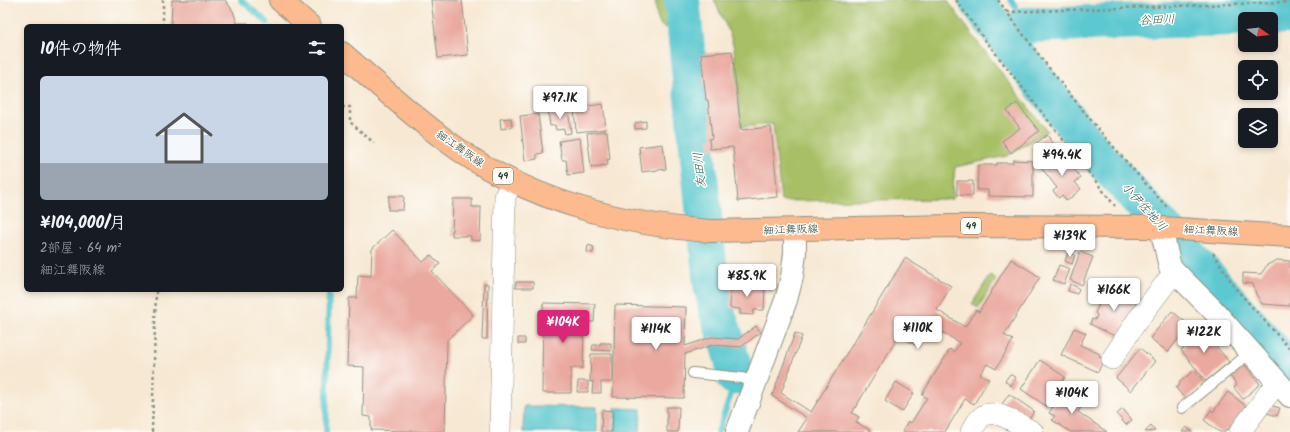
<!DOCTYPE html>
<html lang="ja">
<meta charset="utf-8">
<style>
:root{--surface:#171b24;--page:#242831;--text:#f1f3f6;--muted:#9ea1a6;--accent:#db2777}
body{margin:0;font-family:Kalam,"Klee One",sans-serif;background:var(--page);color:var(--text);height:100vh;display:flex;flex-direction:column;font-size:15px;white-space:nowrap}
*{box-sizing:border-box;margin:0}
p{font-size:13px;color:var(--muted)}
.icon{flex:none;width:22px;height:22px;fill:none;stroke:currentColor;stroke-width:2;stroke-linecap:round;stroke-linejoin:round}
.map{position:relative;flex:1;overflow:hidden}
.side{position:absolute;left:24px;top:24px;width:320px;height:268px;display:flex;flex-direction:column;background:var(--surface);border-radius:6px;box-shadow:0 2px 6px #0003}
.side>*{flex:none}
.needle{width:26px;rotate:104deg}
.tools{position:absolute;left:1238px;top:12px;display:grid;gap:8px}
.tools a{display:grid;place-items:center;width:40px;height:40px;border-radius:6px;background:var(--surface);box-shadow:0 2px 6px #0003;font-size:20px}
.price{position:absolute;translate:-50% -34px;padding:0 9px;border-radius:4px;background:#fff;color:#222;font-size:13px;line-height:26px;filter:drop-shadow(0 1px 2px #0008)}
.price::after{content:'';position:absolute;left:50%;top:24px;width:12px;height:9px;margin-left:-6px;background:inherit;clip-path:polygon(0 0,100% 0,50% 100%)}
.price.current{background:var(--accent);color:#fff}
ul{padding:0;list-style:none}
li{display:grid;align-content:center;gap:8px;height:212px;padding:0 16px}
li span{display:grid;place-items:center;height:124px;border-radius:6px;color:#555}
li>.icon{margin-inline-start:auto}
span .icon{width:72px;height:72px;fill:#fffc;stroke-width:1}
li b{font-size:17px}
h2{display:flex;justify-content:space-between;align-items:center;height:48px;padding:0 16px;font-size:17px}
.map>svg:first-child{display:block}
.green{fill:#a7bf65;stroke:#637e4c}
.water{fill:#5bc8d0;stroke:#3d8282}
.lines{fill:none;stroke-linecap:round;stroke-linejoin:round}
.stream{stroke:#5bc8d0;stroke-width:6}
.river{stroke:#5bc8d0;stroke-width:36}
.building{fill:#eaa89e}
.service-casing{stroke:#8b9284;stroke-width:12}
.minor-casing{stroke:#8b9284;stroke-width:22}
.tertiary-casing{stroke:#8b9284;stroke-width:24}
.primary-casing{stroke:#8b9284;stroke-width:24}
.path{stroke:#8b9284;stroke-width:2.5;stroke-dasharray:3 3;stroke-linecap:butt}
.service{stroke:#fff;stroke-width:10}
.minor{stroke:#fff;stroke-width:21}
.tertiary{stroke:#fff;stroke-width:22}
.primary{stroke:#fcba8e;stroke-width:22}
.labels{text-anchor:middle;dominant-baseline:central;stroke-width:3;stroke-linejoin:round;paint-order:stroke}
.shield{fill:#fdfcf7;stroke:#62766e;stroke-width:1}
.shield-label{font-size:10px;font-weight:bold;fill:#1f3d34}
.street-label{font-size:11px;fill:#1f3d34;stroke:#fdfcf7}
.water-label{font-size:12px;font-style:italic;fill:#2e605b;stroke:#fdfcf7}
</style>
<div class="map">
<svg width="1290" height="432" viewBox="0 0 1290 432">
<rect width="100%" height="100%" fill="#fdfcf7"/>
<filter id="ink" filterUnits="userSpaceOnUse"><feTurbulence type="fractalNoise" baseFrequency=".025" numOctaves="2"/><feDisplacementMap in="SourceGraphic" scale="8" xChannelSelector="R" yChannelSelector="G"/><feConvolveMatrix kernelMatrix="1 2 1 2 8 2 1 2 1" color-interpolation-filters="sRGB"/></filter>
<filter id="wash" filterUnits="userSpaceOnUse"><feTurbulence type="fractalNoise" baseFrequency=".012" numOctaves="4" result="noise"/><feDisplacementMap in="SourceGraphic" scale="16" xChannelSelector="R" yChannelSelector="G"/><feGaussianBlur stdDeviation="0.9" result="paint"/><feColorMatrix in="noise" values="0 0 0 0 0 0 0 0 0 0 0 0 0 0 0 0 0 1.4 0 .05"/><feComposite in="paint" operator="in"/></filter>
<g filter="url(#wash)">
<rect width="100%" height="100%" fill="#f7e8d3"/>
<path class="green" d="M655,0H669L671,19L670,25L665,28C655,24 657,10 655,0Z
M714,0H947L976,40L1047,131L1007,156L955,167L952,199L781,201L773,124L741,127L734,48L729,32Z
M990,275L996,279L978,308L972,304Z"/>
<path class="water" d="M524,406L597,407V432H523Z
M615,408L641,409L640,432H615Z"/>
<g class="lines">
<path class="stream" d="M241,0L267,22
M1011,0L1015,6
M326,432L329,290
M718,432L732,391L734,377"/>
<path class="river" d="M682,0L711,284L717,312L726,338
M976,0L995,26L1097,155L1180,245L1290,369
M1024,25L1290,16
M728,346L733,363L734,377"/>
</g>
<g id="blocks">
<path class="building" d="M172,0H225L233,11L237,23H248L249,26H171Z
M431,0H462L468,55L438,58Z
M732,51L741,130L771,127L778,197L738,201L733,147L710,149L709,139L712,138L708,100H706L701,54Z
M1017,103L1039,131L1011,153L1002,141L1020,128L1007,111Z
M603,104L606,129L576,132L574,108Z
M568,109L571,133L565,134L564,129L556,130L555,125L550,126L548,111Z
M538,114L543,153L537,154V159L525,161L520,116Z
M511,118L512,127L501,129L500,119Z
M646,121V128L635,129V123Z
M607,131L610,159L607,160L608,165L591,167L587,133Z
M1047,135L1055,146L1044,155L1035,144Z
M580,138L584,173L568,175L566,160H562L559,141Z
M663,144L666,169L642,172L639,147Z
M1060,152L1081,178L1075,182L1081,189L1067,201L1062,195L1059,198L1053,191L1057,188L1041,167Z
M1013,160L1032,161V165H1033V197L988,196V190H977L978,165H997V163H1013Z
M957,181H973V196L957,195Z
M389,196H404L403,210H388Z
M453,199H472V207H481L480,241L471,240V236H452Z
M392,230L423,262L431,255L440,264L432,271L473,315L447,340L445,432L371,430V417L363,416L364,367L347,366L349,298H357L358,275L371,276L372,249Z
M588,245L594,247L593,253L587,252Z
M1068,252L1075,255L1072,264L1065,261Z
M1080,252L1093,257L1082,285L1070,280Z
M905,258L951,286L937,310L965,327L976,310L979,312L1011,259L1040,277L1004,335L1013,340L996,369L987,364L980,374L989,379L974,404L965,399L945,432H902L908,421L911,423L927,398L922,395L950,349L954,352L960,343L929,324L915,345L899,335L852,413L859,417L856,422L873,432H798L807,418L772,396L795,333L802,336L781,393L811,412Z
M1277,260L1290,261V306L1262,304L1256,294L1253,284L1243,283V273L1261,274L1267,265Z
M1059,265L1070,269L1064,284L1053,280Z
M731,280L747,281V287L765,288L764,310H754L753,315L740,314V309L730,308Z
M516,282H533V288H515Z
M484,284H488L487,339H482Z
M1070,284L1079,288L1077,294L1068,291Z
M1111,285L1138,298L1119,338L1090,324L1092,319L1095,320L1097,315L1095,313L1100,302L1103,303Z
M543,303L595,304L594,322H575V328L584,329L583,368H571V393H542Z
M615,305L686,307L685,346L712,337L738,339L756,326L761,332L741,347L713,345L685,354L684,398L613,397Z
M1172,311L1189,325L1168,352L1150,338Z
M1200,326L1229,362L1206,381L1181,350L1186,346L1182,341Z
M1074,328L1086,333L1080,345L1100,354L1099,357L1104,359L1098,372L1061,355Z
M518,338H525V344H518Z
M600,343H611V351L592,350L593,345H600Z
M1140,348L1155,361L1131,391L1116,378Z
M591,354H612V382H601V393H592L593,381L590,382Z
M1040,360L1065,377L1046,406L1021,389Z
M1244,364L1260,384L1243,399L1234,388L1237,385L1230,376Z
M1194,370L1205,383L1185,399L1176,388L1180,385L1179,383Z
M1010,374L1016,378L1011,386L1005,381Z
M578,381H588V392H577Z
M896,382L914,393L902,412L885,401Z
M1065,389L1084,402L1078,412L1107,432H1071L1052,420L1055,416L1049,413Z
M1228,392L1246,406L1228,430L1226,429L1224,432H1219L1204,420L1211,410L1213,412Z
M1009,394L1034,411L1028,421L1002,404Z
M1269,405L1280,408L1277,416L1267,413Z
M667,407H679L678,432H667Z
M1123,409L1132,420L1126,425L1117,414Z
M602,410L613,411L612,432H601Z
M1151,426L1155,431L1145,432Z
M1186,427L1193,432H1182Z"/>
</g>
</g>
<g filter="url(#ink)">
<use href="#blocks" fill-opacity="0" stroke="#8b9284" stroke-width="1"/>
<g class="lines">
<defs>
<path id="service" d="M693,373L742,378L755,383
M1182,408L1251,352"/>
<path id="minor" d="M1112,359L1136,322L1175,271
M500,432L505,196L513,181
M971,432C975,426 979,417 985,415C997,409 1022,426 1033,432
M1240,432L1269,393L1279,384"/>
<path id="tertiary" d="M1161,228L1170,267L1213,310L1290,396
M737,432L786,300L792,277L795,253V230"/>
<path id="primary" d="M280,0L310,26
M342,53C380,86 418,121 459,150C532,201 623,225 711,231L952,226L1147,227L1290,236"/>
</defs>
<use href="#service" class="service-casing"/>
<use href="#minor" class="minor-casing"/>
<use href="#tertiary" class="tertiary-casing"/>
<use href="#primary" class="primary-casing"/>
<path class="path" d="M956,0L982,36L1115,206
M998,0C1050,72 1107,142 1167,207
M1007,12L1290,2
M163,26V0
M269,26L273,22
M342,107H350V122L374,143
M1213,253L1236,289L1290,349
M152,432L156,290"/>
<use href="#service" class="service"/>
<use href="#minor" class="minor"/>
<use href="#tertiary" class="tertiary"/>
<use href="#primary" class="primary"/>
</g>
</g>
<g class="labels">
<g class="shield">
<rect x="493" y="168" width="20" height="16" rx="3"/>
<rect x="961" y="218" width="20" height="16" rx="3"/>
</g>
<g class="shield-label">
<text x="503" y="176">49</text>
<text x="971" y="226">49</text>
</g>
<g class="street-label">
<text transform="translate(460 149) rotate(35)">細江舞阪線</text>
<text transform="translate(791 230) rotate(-2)">細江舞阪線</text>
<text transform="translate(1211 231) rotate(3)">細江舞阪線</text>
</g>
<g class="water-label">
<text transform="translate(1157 20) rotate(-2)">谷田川</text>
<text transform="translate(700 170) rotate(-96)">友田川</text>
<text transform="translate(1144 207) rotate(48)">小伊佐地川</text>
</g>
</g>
</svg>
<div class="tools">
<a><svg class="needle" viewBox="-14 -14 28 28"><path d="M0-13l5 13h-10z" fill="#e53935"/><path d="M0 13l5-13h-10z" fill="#9ea1a6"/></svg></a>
<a><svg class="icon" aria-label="locate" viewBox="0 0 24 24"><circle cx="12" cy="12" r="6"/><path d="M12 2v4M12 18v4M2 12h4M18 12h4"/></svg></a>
<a><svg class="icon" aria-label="layers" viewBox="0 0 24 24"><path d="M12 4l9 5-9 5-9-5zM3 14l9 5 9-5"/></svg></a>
</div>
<b class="price" style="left:560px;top:120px">¥97.1K</b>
<b class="price" style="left:1062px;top:177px">¥94.4K</b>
<b class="price" style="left:1070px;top:258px">¥139K</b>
<b class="price" style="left:747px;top:298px">¥85.9K</b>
<b class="price" style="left:1114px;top:312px">¥166K</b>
<b class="price current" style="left:563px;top:344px">¥104K</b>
<b class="price" style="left:918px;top:350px">¥110K</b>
<b class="price" style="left:656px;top:351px">¥114K</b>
<b class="price" style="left:1204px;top:354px">¥122K</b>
<b class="price" style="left:1072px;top:415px">¥104K</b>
<section class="side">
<h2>10件の物件<svg class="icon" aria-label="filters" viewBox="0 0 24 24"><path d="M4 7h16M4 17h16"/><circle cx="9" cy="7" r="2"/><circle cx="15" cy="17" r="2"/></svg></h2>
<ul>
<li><span style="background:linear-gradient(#c9d6e8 70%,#9aa5b1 0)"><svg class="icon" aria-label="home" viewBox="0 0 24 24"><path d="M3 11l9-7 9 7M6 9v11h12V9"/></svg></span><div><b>¥104,000/月</b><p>2部屋 · 64 m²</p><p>細江舞阪線</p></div></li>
</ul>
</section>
</div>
